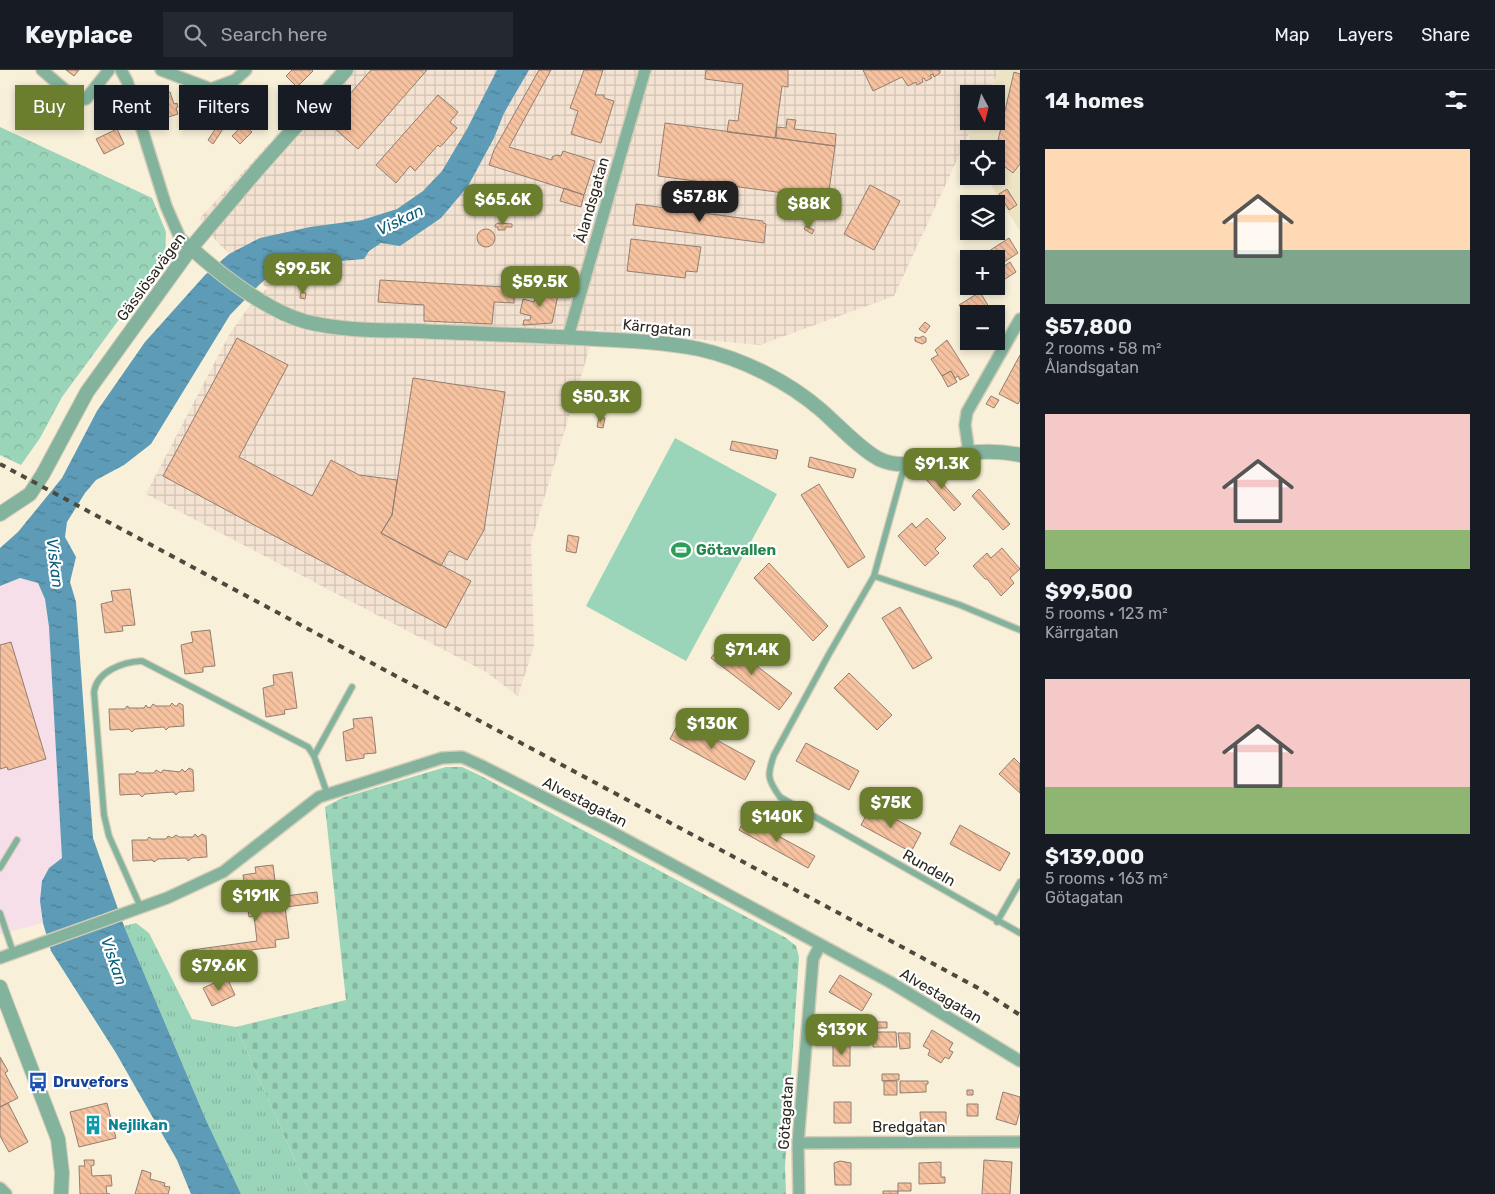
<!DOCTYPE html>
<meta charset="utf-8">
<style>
:root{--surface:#171b24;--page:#242831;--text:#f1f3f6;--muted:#9ea1a6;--line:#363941;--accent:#6b7e2e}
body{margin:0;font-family:Rubik,sans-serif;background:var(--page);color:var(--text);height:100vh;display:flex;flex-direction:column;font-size:19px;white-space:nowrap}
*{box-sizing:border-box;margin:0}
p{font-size:16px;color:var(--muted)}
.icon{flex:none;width:28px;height:28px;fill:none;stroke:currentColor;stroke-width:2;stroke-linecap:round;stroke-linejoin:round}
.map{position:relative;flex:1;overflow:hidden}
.drawer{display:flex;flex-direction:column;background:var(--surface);width:475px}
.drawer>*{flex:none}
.hud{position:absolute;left:15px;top:15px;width:475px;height:45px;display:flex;gap:10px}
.needle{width:32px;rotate:173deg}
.fabs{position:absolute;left:960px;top:15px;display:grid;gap:10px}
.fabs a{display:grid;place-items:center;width:45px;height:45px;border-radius:0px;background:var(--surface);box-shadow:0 2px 8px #0003;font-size:25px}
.price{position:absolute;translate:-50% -42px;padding:0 11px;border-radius:10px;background:var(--accent);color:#fff;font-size:16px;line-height:32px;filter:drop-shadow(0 1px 2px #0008)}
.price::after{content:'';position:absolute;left:50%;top:30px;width:15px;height:11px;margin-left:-8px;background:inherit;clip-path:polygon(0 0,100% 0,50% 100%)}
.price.on{background:#222;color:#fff}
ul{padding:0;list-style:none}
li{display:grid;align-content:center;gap:10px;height:265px;padding:0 25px}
li span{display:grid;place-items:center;height:155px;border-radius:0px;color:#555}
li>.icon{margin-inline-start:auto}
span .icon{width:90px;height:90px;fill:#fffc;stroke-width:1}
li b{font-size:21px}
h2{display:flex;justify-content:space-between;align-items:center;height:60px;padding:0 25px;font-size:21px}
.tag{padding:0 18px;border-radius:0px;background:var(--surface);box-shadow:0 2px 8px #0003;font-size:18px;line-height:45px}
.tag.on{background:var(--accent);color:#fff}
header{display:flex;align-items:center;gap:30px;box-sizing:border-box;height:70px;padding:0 25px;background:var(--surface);border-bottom:1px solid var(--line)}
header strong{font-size:24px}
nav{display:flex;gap:28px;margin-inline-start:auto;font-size:18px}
.search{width:350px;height:45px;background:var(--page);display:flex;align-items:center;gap:12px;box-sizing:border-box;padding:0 18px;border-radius:0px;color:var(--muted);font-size:19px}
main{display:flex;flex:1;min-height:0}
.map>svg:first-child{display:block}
.commercial{fill:#f7dfe9}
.industrial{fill:url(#industrial-grid)}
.built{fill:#ede4c4}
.grass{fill:url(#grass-tufts)}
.forest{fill:url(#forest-crowns)}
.cemetery{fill:url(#cemetery-stones)}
.pitch{fill:#9ad4b9}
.water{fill:url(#water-ripples)}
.building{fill:url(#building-back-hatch);stroke:#947e70}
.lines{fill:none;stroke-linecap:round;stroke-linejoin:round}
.service-casing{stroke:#d3ccb7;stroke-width:8}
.minor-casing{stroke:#d3ccb7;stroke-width:14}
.tertiary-casing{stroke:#d3ccb7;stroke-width:16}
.service{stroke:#83b39c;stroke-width:5.5}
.minor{stroke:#83b39c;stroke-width:11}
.tertiary{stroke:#83b39c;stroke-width:14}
.rail{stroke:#4c493d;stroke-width:4;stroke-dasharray:6 6;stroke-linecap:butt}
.labels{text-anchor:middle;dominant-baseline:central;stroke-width:4.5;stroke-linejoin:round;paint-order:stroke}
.street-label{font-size:15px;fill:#2b281f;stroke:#fff}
.leisure-label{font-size:15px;font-weight:bold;fill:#27864d;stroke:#fff;text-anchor:start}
.transit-label{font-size:15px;font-weight:bold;fill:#164399;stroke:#fff;text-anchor:start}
.culture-label{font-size:15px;font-weight:bold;fill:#0d838f;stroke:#fff;text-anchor:start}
.water-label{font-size:16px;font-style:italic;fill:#0a5f7a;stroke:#fff}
</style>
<header>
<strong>Keyplace</strong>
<div class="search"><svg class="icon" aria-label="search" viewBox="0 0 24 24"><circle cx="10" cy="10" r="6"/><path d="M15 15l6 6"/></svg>Search here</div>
<nav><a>Map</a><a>Layers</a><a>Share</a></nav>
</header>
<main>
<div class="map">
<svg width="1020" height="1124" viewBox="0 0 1020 1124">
<defs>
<pattern id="industrial-grid" width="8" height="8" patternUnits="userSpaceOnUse" patternTransform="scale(1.25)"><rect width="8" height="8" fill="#f4e3d2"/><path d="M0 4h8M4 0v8" fill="none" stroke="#d1c3b4"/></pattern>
<pattern id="grass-tufts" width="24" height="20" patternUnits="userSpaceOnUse" patternTransform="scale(1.25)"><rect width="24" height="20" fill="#9ad4b9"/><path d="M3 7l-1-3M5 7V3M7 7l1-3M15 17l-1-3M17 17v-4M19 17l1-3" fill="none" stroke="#85b69f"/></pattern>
<pattern id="forest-crowns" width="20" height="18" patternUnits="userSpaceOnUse" patternTransform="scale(1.25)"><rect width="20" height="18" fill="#9ad4b9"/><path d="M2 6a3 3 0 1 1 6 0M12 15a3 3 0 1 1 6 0" fill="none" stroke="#85b69f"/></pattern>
<pattern id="cemetery-stones" width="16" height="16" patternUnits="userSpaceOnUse" patternTransform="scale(1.25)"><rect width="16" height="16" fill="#9ad4b9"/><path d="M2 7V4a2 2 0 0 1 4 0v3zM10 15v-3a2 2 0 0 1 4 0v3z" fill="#85b69f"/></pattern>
<pattern id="water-ripples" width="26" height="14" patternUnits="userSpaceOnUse" patternTransform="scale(1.25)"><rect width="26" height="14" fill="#5d9bb6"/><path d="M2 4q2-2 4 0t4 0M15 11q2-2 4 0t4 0" fill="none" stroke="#4d7e93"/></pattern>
<pattern id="building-back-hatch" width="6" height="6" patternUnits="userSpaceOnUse" patternTransform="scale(1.25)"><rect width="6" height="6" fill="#f6c2a0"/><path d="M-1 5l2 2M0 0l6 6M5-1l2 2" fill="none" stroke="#d3a789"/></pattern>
</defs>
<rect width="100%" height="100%" fill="#f8f0d8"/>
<path class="commercial" d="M20,508L38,513L45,529L49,557L63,788L49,798L40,831L43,853L0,864V516Z"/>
<path class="industrial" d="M334,0H999L988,24H969V51H975L894,226L760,275L595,260L531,472L534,576L518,626L486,602L146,424L229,265L248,238L267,218L218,173L199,149L256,88Z"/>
<path class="built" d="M999,0H1020V161L994,120L987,106H996V79H974L968,65L975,51H996V24H988Z"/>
<path class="grass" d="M136,853L149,863L192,949L236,957L310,1124H241L206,1050L124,856Z"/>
<path class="forest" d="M0,57L152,128L166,162L165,187L62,327L40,368L21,395L0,385Z"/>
<path class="cemetery" d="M446,697H462L481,706L786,868L796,876L799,887L785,1096L786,1124H310L236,957L346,930L325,737L342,728Z"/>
<path class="pitch" d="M675,368L777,424L686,591L586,536Z"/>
<path class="water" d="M497,0H529L504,43L494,68L468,116L441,148L400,176L381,173L369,181L364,189L341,191L321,190L317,192L289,196L273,203L260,214L230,245L151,374L124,395L96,410L85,423L67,452L65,467L76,487L70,512L76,532L93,768L124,856L151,920L206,1050L241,1124H191L177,1090L116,983L51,881L43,853L40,831L42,811L49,798L62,788L49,557L45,529L38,513L20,508L0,516V478L18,462L62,408L97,341L145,272L205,205L229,184L260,168L310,157L362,150L397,139L423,121L442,101L467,59Z"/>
<path class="building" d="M66,0H79L74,6Z
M292,0H312L313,1L297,17L286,6Z
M371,0H427L358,79L326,51Z
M539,0H551L509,77L552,90V87L557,85L561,86L563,81L595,91L584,125L489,95L494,80Z
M584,0H603L595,25H604V28L614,31L601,73L571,64L578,41L570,38Z
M706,0H788V17L782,16L775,68L727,62L729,50L738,51L743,14L705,9Z
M863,0H940V3L934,7L933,4L930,5L932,8L926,11L924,8L922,9L923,12L917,15L916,12L908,16L902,7L873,21Z
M1014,2L1020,4V94L1013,103L996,90V79Z
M51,14L59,19L50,33L42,28L45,23L43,20L44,18L48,19Z
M170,22L174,34L177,33L178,37L176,38L178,44L162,49L154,28Z
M438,25L458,42L450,52L457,58L443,74L440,77L438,75L415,101L410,96L396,113L376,95Z
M241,31L250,41L237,53L228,43Z
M30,35L37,39L32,47L27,44L29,42L27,41Z
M787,49L796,50L794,59L836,64L835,76L776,68L777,57L786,58Z
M665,53L835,76L828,129L658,106Z
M244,54L252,62L240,74L232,66Z
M218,55L223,59L213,74L208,70Z
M117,59L124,74L104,84L96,69Z
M870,115L900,131L874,180L844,164Z
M564,118L584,125L581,137L560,131Z
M1007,119L1017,135L1009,140L999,124Z
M636,134L763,151V153L766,154L764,173L633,155Z
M498,153L512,154V157H505V160H498V157H495V155Z
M806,156L814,160L812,164L804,159Z
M477 168a9 9 0 1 1 18 0a9 9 0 1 1-18 0Z
M980,161L986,162L982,168L978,164Z
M1009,168L1018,183L998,196L996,189H993L989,181Z
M631,169L701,177L697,202L686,201L685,208L627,201Z
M1010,192L1016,202L1005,209L1000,199Z
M380,210L504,217V221L514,222V233L494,232L492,254L424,251V235L378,232Z
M546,219L558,225L552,253L523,255L524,250H530L531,246L520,243L523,229L534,232L537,221Z
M301,222L306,223L305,229L300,228Z
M980,222L989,237L978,244H969L968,250L959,235Z
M925,252L930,256L925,263L919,259Z
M923,266L926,268V272L922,274L915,271V267L919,268Z
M237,268L288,295L239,387L312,426L331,390L359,405L397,410L392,445L381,463L471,511L446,558L163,406Z
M947,270L969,305L960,310L958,306L955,308L951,301L942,306L931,289L938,285L935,280Z
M1020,285V330L1018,334L999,324Z
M951,301L957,312L948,317L942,306Z
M413,308L505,322L484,460L467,490L449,481L441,496L381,463L392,445Z
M991,326L999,330L994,338L986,334Z
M599,347L605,348L603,358L597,357Z
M732,371L778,380L776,389L730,380Z
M810,387L856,399L853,408L808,397Z
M930,400L961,434L954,441L923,406Z
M819,414L865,487L848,498L801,425Z
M979,419L1010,454L1003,460L972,426Z
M927,448L946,468L935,479L939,483L925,496L898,466L912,453L916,458Z
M568,465L579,467L576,483L566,481Z
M1002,478L1020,499L1010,508L1014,513L1001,526L987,509H985L973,496L987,483L991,488Z
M769,493L828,556L813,571L754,508Z
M130,519L135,555L122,556L123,561L105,563L101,534L113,531L111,521Z
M900,537L932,588L913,599L882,548Z
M210,560L215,596L203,597V602L185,604L181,575L193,572L191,562Z
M724,571L792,623L779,640L711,588Z
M11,572L46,689L8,700L7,697L0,699V575Z
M292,602L297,638L284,640L285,644L266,647L263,618L274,615L273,605Z
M849,603L892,645L877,660L834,618Z
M172,633L175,636H177L179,633L183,635L184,656L169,657L166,660L164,657L135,659L132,662L129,659L110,660L109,639H125L127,636L130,638H144L146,635L148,638L151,637L153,634L156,636H170Z
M372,647L376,683L364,684V688L346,691L343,662L354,658L353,649Z
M680,650L755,691L745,710L670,669Z
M806,673L859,701L849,720L796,691Z
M1014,688L1020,694V723L999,704Z
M189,698L193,700L194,721L179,722L176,725L173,722L145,724L142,727L139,724L120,725L119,704H135L137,701L140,703H154L156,700L161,703L163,700L180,702L182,699L185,702Z
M871,736L921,763L911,782L861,755Z
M745,748L815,786L808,798L739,760Z
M960,755L1010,783L1000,801L950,774Z
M195,764L198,767L202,764L206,766L207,787L192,788L188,791L186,788L158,789L154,792L152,790L133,791L132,770H147L149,767L152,769H166L168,766L172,768L176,765L179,767H193Z
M273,795L277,827L317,822L318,833L285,837L289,868L275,870L276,877L251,880L253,893L226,897V895L220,896L221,898L195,901L192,880L257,871L254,846L249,847L243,805L256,803L255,797Z
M840,905L872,924L862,941L829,922Z
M227,908L235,925L212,936L203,918L223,909Z
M877,952H887V958H877Z
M932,960L953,973L949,980L953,982L949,989L945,987L941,993L928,985L930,980L923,976Z
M873,962H896L897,977H873Z
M898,963H910V978L900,979Z
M833,975H850V996H833Z
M0,987L8,1001L5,1003L18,1028L0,1037Z
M882,1004H899V1010L882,1011Z
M884,1011H897V1025H884Z
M900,1011H928V1014H926V1022L900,1023Z
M91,1012L93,1018L89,1019L87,1013Z
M967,1020H973V1025H967Z
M1003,1022L1020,1027V1041L1016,1055L996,1049Z
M834,1032H851V1053H834Z
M8,1033L28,1072L9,1082L0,1066V1037Z
M107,1033L116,1068L79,1077L70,1042Z
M967,1034H978V1046H967Z
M920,1042H946V1061H921Z
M84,1090H94V1095L91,1096L92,1106L111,1105L112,1116H106L107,1124H110H80L79,1096H85Z
M984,1090L1012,1092L1010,1124H982Z
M840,1091L851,1093V1115H835L834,1093Z
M941,1092V1107H945V1113L919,1114V1093Z
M142,1100L151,1103L150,1109L165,1113L164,1116L170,1117L168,1124H135Z
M898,1113H911V1121H898Z
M883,1121H898V1124H883Z"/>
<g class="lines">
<defs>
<path id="service" d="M905,394L874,506L829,584L774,685C767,705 767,709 780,727L1020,863
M874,506L960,535L1020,560
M314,686L352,617
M0,798L17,770
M141,838L109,766L104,745L94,622C97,601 123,592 142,591L308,677L314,686L327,723
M0,843L13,882
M997,852L1020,812"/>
<path id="minor" d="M42,0L77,30L86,29L109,0
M121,0L127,11L166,136L180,168L191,178
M161,0L211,19L235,10L246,0
M568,267L645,0
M969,383L965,355L967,342L1020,249
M0,888L167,828L223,802L319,727L442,688L462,687L482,696L608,760L890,912L1020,991
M798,1073L1020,1072
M0,1118L6,1124
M799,1124L798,1073L813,889L820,875"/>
<path id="tertiary" d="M191,178C221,205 268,242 307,252C343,261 381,260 418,261C478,264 537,265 596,269C630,271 665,272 699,279C743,289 787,311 821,340C837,354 861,380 879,389C906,402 940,388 967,383C985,381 1002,381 1020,385
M0,444L30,424L43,404L87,322L191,178L257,100L346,0
M0,917L58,1069L62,1103L61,1124"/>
</defs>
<use href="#service" class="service-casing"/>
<use href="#minor" class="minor-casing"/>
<use href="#tertiary" class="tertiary-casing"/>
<use href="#service" class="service"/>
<use href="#minor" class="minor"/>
<use href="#tertiary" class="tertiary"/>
<path class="rail" d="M0,394L917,885L978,918L1020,945"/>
</g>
<defs>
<symbol id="stadium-bare" viewBox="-9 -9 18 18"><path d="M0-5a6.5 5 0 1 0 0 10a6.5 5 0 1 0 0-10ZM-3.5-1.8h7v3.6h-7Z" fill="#2e9e5b" stroke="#fff" stroke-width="2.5" paint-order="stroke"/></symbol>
<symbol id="bus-bare" viewBox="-9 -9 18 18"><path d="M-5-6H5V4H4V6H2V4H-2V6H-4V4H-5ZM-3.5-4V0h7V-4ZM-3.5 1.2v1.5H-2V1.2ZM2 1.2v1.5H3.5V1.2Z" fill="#1a4fb4" stroke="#fff" stroke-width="2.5" paint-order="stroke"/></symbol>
<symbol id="building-bare" viewBox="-9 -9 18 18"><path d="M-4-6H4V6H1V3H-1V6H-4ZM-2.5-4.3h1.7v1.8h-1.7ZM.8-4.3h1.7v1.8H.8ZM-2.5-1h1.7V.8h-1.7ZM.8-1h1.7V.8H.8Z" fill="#0f9aa8" stroke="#fff" stroke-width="2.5" paint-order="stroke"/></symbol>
</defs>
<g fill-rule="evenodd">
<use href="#stadium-bare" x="667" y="466" width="28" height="28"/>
<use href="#bus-bare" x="24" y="998" width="28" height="28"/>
<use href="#building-bare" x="79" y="1041" width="28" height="28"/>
</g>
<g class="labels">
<g class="street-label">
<text transform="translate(592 130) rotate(-74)">Ålandsgatan</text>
<text transform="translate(151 207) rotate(-54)">Gässlösavägen</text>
<text transform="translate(657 258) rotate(6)">Kärrgatan</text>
<text transform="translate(585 732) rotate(27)">Alvestagatan</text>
<text transform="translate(929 798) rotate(30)">Rundeln</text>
<text transform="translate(941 926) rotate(31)">Alvestagatan</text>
<text transform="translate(786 1043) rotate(-86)">Götagatan</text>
<text x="909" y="1057">Bredgatan</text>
</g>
<g class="leisure-label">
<text x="696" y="480">Götavallen</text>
</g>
<g class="transit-label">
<text x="53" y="1012">Druvefors</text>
</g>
<g class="culture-label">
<text x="108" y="1055">Nejlikan</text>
</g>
<g class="water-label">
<text transform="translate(400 150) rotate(-26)">Viskan</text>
<text transform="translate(55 493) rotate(83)">Viskan</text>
<text transform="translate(114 891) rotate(71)">Viskan</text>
</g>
</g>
</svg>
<div class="fabs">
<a><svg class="needle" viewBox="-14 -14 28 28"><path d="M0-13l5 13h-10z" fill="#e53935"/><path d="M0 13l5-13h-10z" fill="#9ea1a6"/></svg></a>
<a><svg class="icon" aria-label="locate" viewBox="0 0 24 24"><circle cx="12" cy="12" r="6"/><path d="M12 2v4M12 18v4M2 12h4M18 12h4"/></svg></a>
<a><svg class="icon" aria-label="layers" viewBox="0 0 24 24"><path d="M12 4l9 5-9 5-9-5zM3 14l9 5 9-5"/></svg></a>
<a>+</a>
<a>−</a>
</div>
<b class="price on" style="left:700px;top:153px">$57.8K</b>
<b class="price" style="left:503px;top:156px">$65.6K</b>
<b class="price" style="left:809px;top:160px">$88K</b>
<b class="price" style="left:303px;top:225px">$99.5K</b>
<b class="price" style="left:540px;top:238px">$59.5K</b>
<b class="price" style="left:601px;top:353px">$50.3K</b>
<b class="price" style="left:942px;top:420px">$91.3K</b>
<b class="price" style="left:752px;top:606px">$71.4K</b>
<b class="price" style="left:712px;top:680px">$130K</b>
<b class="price" style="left:891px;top:759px">$75K</b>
<b class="price" style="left:777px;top:773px">$140K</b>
<b class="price" style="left:256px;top:852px">$191K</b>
<b class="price" style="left:219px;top:922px">$79.6K</b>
<b class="price" style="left:842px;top:986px">$139K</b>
<div class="hud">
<a class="tag on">Buy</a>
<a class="tag">Rent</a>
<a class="tag">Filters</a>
<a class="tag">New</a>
</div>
</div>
<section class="drawer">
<h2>14 homes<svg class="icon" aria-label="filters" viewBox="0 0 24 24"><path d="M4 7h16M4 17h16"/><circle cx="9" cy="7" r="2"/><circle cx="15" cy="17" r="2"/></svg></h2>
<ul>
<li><span style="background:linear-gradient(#ffd9b3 65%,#7fa58c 0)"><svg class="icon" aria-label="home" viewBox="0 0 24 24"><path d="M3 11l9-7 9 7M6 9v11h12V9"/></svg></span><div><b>$57,800</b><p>2 rooms · 58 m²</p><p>Ålandsgatan</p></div></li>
<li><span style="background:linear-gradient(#f6c9c9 75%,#8fb573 0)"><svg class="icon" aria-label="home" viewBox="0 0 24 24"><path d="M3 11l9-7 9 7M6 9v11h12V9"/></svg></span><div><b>$99,500</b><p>5 rooms · 123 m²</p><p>Kärrgatan</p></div></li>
<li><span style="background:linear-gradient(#f6c9c9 70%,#8fb573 0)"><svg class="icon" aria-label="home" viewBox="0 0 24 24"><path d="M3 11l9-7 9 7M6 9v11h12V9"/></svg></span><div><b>$139,000</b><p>5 rooms · 163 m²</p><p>Götagatan</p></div></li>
</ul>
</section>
</main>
